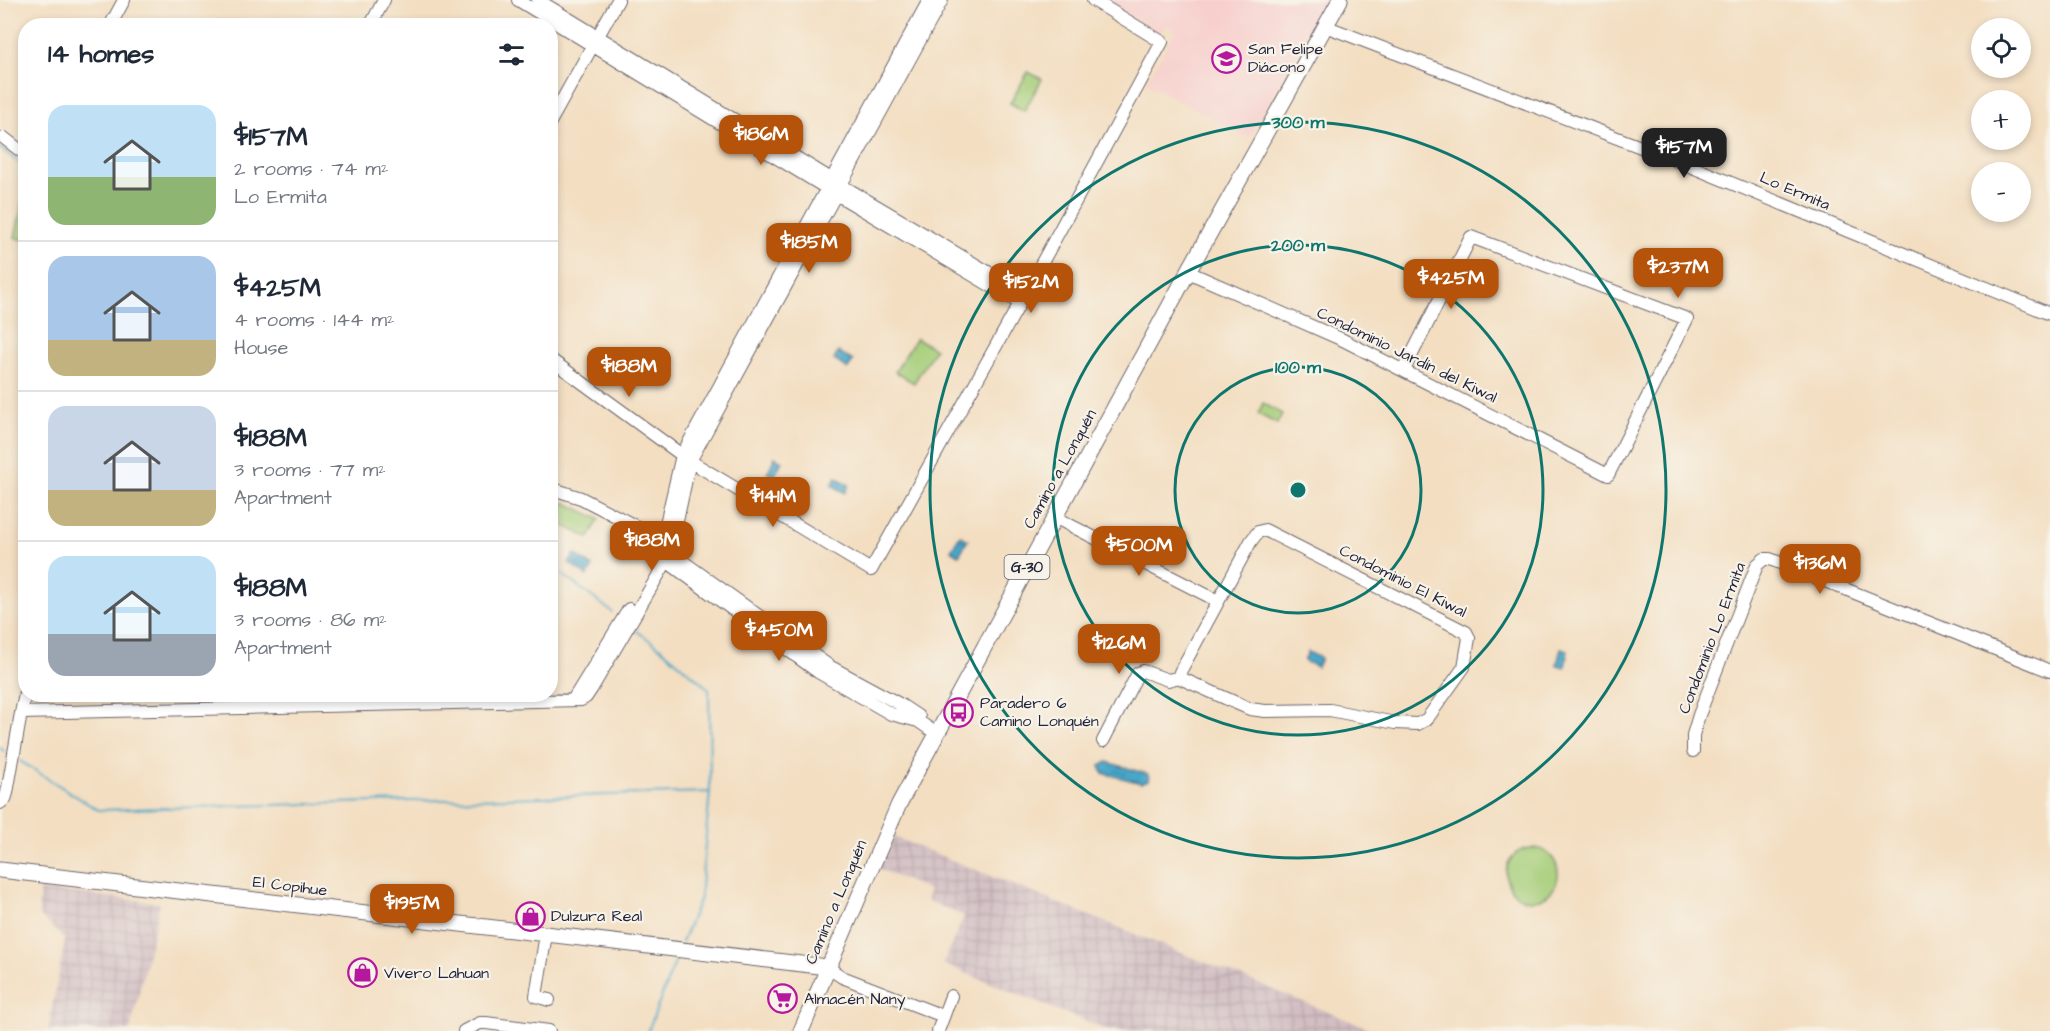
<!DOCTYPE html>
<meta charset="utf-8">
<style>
:root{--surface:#fff;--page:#f2f2f3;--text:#1f2937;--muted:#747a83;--line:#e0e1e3;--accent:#b45309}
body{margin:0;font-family:"Architects Daughter",sans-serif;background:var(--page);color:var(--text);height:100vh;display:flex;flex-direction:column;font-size:22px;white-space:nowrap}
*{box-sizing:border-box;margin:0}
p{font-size:20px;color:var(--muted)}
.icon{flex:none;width:33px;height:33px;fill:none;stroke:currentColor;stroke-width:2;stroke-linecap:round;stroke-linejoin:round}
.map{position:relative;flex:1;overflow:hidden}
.sheet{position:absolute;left:18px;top:18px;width:540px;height:684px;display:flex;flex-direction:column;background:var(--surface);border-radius:24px;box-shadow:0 3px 9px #0003}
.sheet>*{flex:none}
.tools{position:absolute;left:1971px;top:18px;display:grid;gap:12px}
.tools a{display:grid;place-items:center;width:60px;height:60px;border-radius:50%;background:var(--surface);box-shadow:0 3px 9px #0003;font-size:30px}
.price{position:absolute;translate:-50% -51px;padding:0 14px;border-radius:12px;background:var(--accent);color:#fff;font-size:20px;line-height:39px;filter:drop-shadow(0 2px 3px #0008)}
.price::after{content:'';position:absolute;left:50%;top:36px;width:18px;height:14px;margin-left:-9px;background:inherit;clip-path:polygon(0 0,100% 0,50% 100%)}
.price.current{background:#222;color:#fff}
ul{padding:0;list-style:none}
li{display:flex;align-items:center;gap:18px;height:150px;padding:0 30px}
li+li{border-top:2px solid var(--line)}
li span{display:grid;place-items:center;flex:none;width:168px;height:120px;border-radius:18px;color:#555}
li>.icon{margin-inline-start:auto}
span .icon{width:72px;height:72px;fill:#fffc;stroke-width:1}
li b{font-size:26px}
h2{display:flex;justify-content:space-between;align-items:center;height:72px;padding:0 30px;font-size:26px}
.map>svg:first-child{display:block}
.built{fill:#f7d0cd}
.industrial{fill:url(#industrial-grid)}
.park{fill:#a6ce79;stroke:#64785a;stroke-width:1.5}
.water{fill:url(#water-ripples);stroke:#356481;stroke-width:1.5}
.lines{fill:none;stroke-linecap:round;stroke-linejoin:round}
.stream{stroke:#48a6c7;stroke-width:2}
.minor-casing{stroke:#6b646a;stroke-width:14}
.major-casing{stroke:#6b646a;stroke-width:17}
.minor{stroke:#fff;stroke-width:12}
.major{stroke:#fff;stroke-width:15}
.ring{fill:none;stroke:#0f766e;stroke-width:3}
.labels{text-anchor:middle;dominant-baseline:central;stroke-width:4.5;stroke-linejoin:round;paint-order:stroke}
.shield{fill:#f7f3e8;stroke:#62616f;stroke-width:1.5}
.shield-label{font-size:15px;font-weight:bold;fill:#22223b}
.poi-label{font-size:16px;fill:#22223b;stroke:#f7f3e8;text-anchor:start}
.street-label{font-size:16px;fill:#22223b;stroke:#f7f3e8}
.centre{fill:#0f766e;stroke:#f7f3e8;stroke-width:3}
.ring-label{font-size:18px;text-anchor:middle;font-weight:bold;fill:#0f766e;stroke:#f7f3e8;stroke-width:4.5;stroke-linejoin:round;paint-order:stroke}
</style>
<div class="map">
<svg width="2050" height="1031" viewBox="0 0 2050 1031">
<defs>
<pattern id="industrial-grid" width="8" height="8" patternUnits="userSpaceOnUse" patternTransform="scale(1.5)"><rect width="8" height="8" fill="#d2bec3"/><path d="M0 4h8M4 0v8" fill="none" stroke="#b4a3a8"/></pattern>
<pattern id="water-ripples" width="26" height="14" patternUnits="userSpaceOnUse" patternTransform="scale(1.5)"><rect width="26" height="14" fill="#48a6c7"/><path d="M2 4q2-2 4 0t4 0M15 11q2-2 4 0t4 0" fill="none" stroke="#3c87a3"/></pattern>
</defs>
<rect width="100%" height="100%" fill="#f7f3e8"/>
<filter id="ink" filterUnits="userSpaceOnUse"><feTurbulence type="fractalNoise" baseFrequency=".0167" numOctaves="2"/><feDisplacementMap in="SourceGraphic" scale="12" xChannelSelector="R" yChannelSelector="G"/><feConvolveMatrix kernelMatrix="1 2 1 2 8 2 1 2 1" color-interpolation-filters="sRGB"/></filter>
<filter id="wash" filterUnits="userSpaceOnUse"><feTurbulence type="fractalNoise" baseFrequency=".008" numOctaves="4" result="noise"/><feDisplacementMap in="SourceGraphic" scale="24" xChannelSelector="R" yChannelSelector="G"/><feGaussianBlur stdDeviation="1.35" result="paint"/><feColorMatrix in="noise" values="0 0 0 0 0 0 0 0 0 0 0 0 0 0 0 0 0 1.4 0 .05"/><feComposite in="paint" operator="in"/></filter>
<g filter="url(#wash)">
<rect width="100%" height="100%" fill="#f3dec1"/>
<path class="built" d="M1104,0H1330L1321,9L1249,138L1146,83L1175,31L1167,25L1160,33Z"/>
<path class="industrial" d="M894,837L1375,1031H1110L943,964L964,916L926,900L929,890L879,869Z
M39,889L160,903L130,1031H48L65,940L39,915Z"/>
<path class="park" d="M1028,72L1042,79L1024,111L1010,103Z
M23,199L25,200V240L15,238Z
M916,338L935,349L914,383L895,372Z
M1263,403L1282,414L1277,424L1258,414Z
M564,502L599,519L589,538L554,521Z
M1506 874a26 26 0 1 1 52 0a26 26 0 1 1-52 0Z"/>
<path class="water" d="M838,352L853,361L848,369L834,360Z
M775,457L782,461L774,477L767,473Z
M836,477L849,485L845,493L832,485Z
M960,535L968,540L959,555L951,550Z
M575,554L593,567L587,576L569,563Z
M1561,648L1568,650L1565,667L1557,665Z
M1308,652L1321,658L1317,667L1304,661Z
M1107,762L1148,774L1149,780L1141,783L1103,773L1100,766Z"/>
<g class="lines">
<path class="stream" d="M0,148L26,168
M550,565L612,612
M635,630L658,646L709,689L710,792L700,898L682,942
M0,748L4,751
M20,761L98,810L710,792
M648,1031L677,957"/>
</g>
</g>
<g filter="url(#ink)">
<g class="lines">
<defs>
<path id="minor" d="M518,0L836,194L1020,303
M538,0L841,185L1025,294
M110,26L124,0
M370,26L384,0
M1325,26L1680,162L2050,314
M550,122L618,0
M4,138L26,155
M1188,272L1343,340L1608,475L1687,319L1471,237L1404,370
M550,359L690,461L871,570L1025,294L1162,42L1093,0
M550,488L581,498L668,543
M1054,517L1218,601
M1265,530L1466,632L1469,638L1464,667L1427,719L1418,724L1395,723L1330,710L1265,711L1250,709L1180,678V672L1251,541L1258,532Z
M664,549L662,541L682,455L929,0
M671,549L690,461L942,0
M675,556L829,666L901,705L919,717
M669,563L818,672L891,714L918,721L937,734
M573,700L629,609
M21,713L26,690
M1103,741L1138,673L1143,671L1168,680L1180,677
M1693,751V735L1699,715L1757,565L1764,559H1770L2050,671
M0,803L5,799L7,793L21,713L581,700L586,697L592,688L666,562
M546,934L536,996L549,1000
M827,967L842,977L943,1016
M464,1031L480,1023H486L549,1031
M938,1031L951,996"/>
<path id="major" d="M0,870L827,967
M801,1031L899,804L1188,272L1340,0"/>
</defs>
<use href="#minor" class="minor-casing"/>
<use href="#major" class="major-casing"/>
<use href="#minor" class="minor"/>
<use href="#major" class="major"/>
</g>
</g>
<g class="ring">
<circle cx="1298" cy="490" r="123"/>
<circle cx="1298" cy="490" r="245"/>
<circle cx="1298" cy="490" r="368"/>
</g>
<defs>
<symbol id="school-ring" viewBox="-11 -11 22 22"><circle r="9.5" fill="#f7f3e8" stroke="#b5179e" stroke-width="1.5"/><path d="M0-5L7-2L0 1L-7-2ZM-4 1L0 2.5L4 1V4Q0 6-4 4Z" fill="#b5179e"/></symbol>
<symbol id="bus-ring" viewBox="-11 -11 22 22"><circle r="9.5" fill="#f7f3e8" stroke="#b5179e" stroke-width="1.5"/><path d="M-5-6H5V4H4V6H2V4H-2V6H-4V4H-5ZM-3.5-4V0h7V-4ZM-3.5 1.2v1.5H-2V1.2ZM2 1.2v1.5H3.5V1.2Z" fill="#b5179e"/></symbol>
<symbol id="shop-ring" viewBox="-11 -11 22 22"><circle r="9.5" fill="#f7f3e8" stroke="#b5179e" stroke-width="1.5"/><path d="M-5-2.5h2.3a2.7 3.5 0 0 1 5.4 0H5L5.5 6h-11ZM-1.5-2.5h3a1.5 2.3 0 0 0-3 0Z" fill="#b5179e"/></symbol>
<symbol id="supermarket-ring" viewBox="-11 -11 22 22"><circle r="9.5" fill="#f7f3e8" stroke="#b5179e" stroke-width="1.5"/><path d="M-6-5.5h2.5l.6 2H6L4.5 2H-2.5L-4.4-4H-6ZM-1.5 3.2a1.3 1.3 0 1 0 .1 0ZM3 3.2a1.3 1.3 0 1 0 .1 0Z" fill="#b5179e"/></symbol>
</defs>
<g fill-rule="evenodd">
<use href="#school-ring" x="1210" y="42" width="33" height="33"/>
<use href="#bus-ring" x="942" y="696" width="33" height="33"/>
<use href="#shop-ring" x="514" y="900" width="33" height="33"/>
<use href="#shop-ring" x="346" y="956" width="33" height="33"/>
<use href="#supermarket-ring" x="766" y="982" width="33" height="33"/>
</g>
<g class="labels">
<rect class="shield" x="1004.5" y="555" width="45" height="24" rx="4.5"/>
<g class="shield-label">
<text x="1027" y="567">G-30</text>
</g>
<g class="poi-label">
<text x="1248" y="49">San Felipe<tspan x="1248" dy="18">Diácono</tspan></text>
<text x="980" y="703">Paradero 6<tspan x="980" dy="18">Camino Lonquén</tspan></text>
<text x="551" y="916">Dulzura Real</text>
<text x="384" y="973">Vivero Lahuan</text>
<text x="804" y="999">Almacén Nany</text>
</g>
<g class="street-label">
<text transform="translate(1795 191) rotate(23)">Lo Ermita</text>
<text transform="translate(1407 355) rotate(26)">Condominio Jardín del Kiwal</text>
<text transform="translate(1060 469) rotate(-61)">Camino a Lonquén</text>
<text transform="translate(1403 581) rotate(27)">Condominio El Kiwal</text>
<text transform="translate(1712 638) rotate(-69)">Condominio Lo Ermita</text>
<text transform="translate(290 886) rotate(7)">El Copihue</text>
<text transform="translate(836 902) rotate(-67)">Camino a Lonquén</text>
</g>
</g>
<circle cx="1298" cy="490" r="9" class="centre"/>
<g class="ring-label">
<text x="1298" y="128">300 m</text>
<text x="1298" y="251">200 m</text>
<text x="1298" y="373">100 m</text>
</g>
</svg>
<div class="tools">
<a><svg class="icon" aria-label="locate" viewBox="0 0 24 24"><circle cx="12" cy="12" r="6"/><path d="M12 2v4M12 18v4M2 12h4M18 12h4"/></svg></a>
<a>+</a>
<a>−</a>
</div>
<b class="price" style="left:761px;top:166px">$186M</b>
<b class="price current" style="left:1684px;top:179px">$157M</b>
<b class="price" style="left:809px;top:274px">$185M</b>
<b class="price" style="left:1678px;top:299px">$237M</b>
<b class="price" style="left:1451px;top:310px">$425M</b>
<b class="price" style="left:1031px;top:314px">$152M</b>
<b class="price" style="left:629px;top:398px">$188M</b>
<b class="price" style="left:773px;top:528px">$141M</b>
<b class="price" style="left:652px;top:572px">$188M</b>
<b class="price" style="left:1139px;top:577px">$500M</b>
<b class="price" style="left:1820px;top:595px">$136M</b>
<b class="price" style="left:779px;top:662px">$450M</b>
<b class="price" style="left:1119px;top:675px">$126M</b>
<b class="price" style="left:412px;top:935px">$195M</b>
<section class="sheet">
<h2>14 homes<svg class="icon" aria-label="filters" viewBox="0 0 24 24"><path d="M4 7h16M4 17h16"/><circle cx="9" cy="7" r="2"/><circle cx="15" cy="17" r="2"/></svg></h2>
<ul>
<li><span style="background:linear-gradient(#bfe0f5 60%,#8fb573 0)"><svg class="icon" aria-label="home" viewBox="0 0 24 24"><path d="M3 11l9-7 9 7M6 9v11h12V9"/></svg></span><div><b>$157M</b><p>2 rooms · 74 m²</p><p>Lo Ermita</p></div></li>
<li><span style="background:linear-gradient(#a9c7e8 70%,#c2b280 0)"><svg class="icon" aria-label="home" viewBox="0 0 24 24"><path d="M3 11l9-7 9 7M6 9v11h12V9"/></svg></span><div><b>$425M</b><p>4 rooms · 144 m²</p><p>House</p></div></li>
<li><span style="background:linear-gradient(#c9d6e8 70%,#c2b280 0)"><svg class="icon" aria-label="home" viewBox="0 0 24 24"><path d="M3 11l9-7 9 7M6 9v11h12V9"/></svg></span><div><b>$188M</b><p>3 rooms · 77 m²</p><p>Apartment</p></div></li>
<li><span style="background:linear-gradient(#bfe0f5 65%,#9aa5b1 0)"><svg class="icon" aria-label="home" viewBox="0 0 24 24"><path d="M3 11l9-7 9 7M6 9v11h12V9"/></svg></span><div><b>$188M</b><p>3 rooms · 86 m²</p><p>Apartment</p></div></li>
</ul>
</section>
</div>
